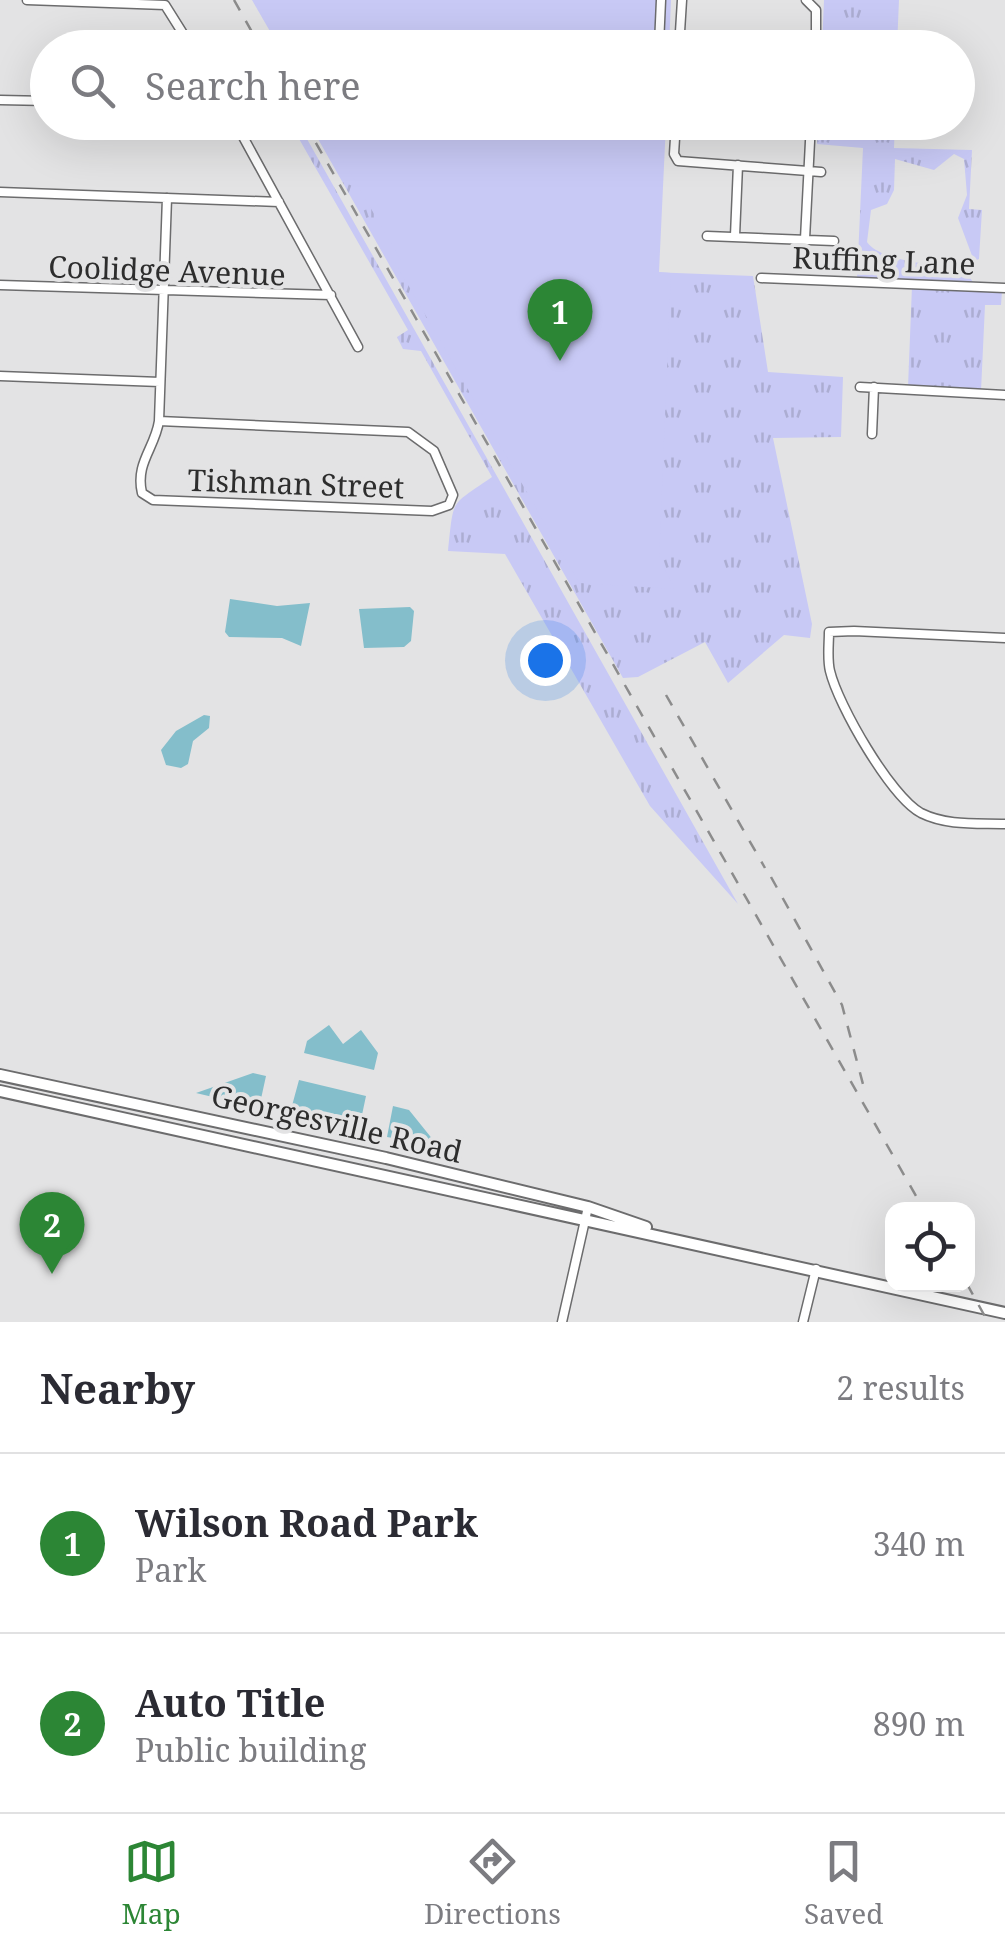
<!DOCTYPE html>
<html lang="en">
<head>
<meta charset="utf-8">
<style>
  :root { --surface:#fff; --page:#f2f2f3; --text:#2b2b33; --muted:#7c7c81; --line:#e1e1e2; --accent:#2c8635 }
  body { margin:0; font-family:"Noto Serif",serif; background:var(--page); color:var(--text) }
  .controls { position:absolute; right:30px; bottom:30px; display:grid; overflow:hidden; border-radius:20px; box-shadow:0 10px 40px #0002 }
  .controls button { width:90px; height:90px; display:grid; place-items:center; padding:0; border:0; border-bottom:2px solid var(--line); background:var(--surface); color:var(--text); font:50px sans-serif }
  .you { position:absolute; left:545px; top:660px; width:35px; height:35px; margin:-25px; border:8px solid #fff; border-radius:50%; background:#1a73e8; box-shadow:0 0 0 15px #1a73e833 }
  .badge { display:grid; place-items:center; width:65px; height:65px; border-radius:50%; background:var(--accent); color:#fff; font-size:32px; font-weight:700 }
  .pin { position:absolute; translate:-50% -82px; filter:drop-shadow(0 2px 5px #0008) }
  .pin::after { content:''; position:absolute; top:52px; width:35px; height:30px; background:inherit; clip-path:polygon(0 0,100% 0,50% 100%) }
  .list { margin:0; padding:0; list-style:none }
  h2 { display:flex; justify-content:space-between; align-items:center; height:130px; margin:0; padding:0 40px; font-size:42px }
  h2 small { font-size:32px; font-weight:400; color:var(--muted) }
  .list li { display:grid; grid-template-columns:65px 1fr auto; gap:30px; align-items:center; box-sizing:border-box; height:180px; padding:0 40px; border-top:2px solid var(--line) }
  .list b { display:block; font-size:38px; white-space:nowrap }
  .list p { margin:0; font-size:32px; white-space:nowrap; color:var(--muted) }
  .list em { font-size:32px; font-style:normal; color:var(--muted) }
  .icon { flex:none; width:55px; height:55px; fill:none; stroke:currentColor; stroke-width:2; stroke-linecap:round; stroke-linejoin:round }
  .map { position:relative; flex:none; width:1005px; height:1322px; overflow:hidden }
  .search { position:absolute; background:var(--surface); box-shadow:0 10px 40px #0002; left:30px; right:30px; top:30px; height:110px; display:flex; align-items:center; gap:25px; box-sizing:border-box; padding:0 35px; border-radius:55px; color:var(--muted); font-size:38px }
  .sheet { height:490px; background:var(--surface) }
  nav { display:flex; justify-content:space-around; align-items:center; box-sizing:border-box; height:140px; border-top:2px solid var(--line); background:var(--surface); font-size:28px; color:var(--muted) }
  nav a { display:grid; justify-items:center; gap:5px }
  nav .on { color:var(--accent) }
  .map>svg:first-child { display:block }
</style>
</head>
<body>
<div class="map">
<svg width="1005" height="1322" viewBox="0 0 1005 1322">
  <defs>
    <pattern id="grass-tufts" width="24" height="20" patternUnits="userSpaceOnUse" patternTransform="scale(2.5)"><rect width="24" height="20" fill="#c8c9f5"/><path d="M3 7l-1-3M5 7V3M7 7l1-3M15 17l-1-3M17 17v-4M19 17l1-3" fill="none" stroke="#acadd2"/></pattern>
  </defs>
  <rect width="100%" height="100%" fill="#e3e3e4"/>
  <!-- grass -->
  <path fill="url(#grass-tufts)" d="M824 0H899L897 47H822Z
    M895 122 894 148 972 150 969 209 982 210 979 259 974 261 958 218 967 195 964 159 954 154 934 170 895 159 894 190 887 204 871 210 867 242C881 262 940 266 964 268L974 284 857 279 863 148 817 144 818 123Z
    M290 123H298L738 904 650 806 505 554 448 551C454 497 449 507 492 477L421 351 403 349 397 337 408 330Z
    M309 123H657L651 272 753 276 768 372 843 377 841 437 773 438 812 624 810 638 784 635 728 683 705 642 638 677 623 678Z
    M912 286 1002 291 1001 305H985L981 391 908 387Z"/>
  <!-- green -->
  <path fill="#c8c9f5" d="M252 0H671L669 47H279Z
    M322 123H666L659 272 671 273 659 560 676 589 579 583 395 262 401 261Z"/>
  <!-- water -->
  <path fill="#84becb" d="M230 599 277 606 310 603 301 646 282 638 229 637 225 632Z
    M410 607 414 611 411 641 404 647 364 648 359 609Z
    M204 715 210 716 209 728 193 741 188 764 181 768 166 765 161 750 176 731Z
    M329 1025 343 1044 361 1030 378 1053 374 1070 304 1053 307 1041Z
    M253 1073 266 1076 259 1108 196 1093Z
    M299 1080 366 1096 359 1129 290 1113Z
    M393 1106 409 1110 438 1146 387 1137Z"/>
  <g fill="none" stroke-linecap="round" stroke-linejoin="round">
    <!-- minor casing -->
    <g stroke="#6c6c6d" stroke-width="11">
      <path id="minor" d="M27 0 165 5 192 48
        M661 0 659 45 679 46
        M806 0 816 10V48
        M679 48 682 0
        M0 100 48 101
        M235 122 358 347
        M676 122 674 154 678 161 821 172
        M0 192 279 202
        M707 236 834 241
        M735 236 738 165
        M805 239 811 122
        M761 278 1005 288
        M0 285 331 295
        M0 376 160 382
        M860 387 1005 395
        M159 421 408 432 434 451 453 495 449 505 432 511 153 500 142 493C135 463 155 448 159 421L167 198
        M872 434 874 387
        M1005 638 854 631 829 632C829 644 827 659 830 671 838 705 891 797 921 813 947 826 977 823 1005 824
        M562 1322 588 1207
        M803 1322 816 1269"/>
    </g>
    <!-- major casing -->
    <g stroke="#6c6c6d" stroke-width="14">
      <path id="major" d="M0 1075 386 1158 588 1207 646 1227
        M0 1091 1005 1313"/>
    </g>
    <!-- minor -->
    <use href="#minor" stroke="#fff" stroke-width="8"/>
    <!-- major -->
    <use href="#major" stroke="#fff" stroke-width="10"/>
    <!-- rail -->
    <path stroke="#8c8c8c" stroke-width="2.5" stroke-dasharray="12 12" stroke-linecap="butt" d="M234 0 261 48
      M304 122 924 1210
      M666 695 765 868
      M771 877 842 1005 864 1088
      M967 1284 988 1322"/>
  </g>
  <g text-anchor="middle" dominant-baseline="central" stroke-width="8" stroke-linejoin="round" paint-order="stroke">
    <!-- street labels -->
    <g font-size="30" fill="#2d2d2d" stroke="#e3e3e4">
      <text transform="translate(884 260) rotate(2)">Ruffing Lane</text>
      <text transform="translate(167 270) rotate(2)">Coolidge Avenue</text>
      <text transform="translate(296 483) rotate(2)">Tishman Street</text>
      <text transform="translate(337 1123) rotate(13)">Georgesville Road</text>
    </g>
  </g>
</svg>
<div class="controls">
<button><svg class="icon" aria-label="locate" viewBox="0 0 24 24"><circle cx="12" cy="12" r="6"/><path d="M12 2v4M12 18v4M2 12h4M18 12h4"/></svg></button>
</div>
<div class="you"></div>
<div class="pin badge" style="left:560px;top:361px">1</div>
<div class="pin badge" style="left:52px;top:1274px">2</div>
<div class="search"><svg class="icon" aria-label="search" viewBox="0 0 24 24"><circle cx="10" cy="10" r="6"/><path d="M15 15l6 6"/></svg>Search here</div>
</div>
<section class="sheet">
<h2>Nearby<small>2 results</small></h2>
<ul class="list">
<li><span class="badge">1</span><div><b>Wilson Road Park</b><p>Park</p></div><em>340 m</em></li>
<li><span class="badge">2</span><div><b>Auto Title</b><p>Public building</p></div><em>890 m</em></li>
</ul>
</section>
<nav>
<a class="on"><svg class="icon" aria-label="map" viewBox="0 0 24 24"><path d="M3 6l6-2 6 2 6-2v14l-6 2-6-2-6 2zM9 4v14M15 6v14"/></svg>Map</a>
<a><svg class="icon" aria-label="directions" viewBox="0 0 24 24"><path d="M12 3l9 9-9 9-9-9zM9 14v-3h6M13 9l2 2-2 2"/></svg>Directions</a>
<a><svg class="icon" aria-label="saved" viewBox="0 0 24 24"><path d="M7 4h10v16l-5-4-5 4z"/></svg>Saved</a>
</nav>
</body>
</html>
